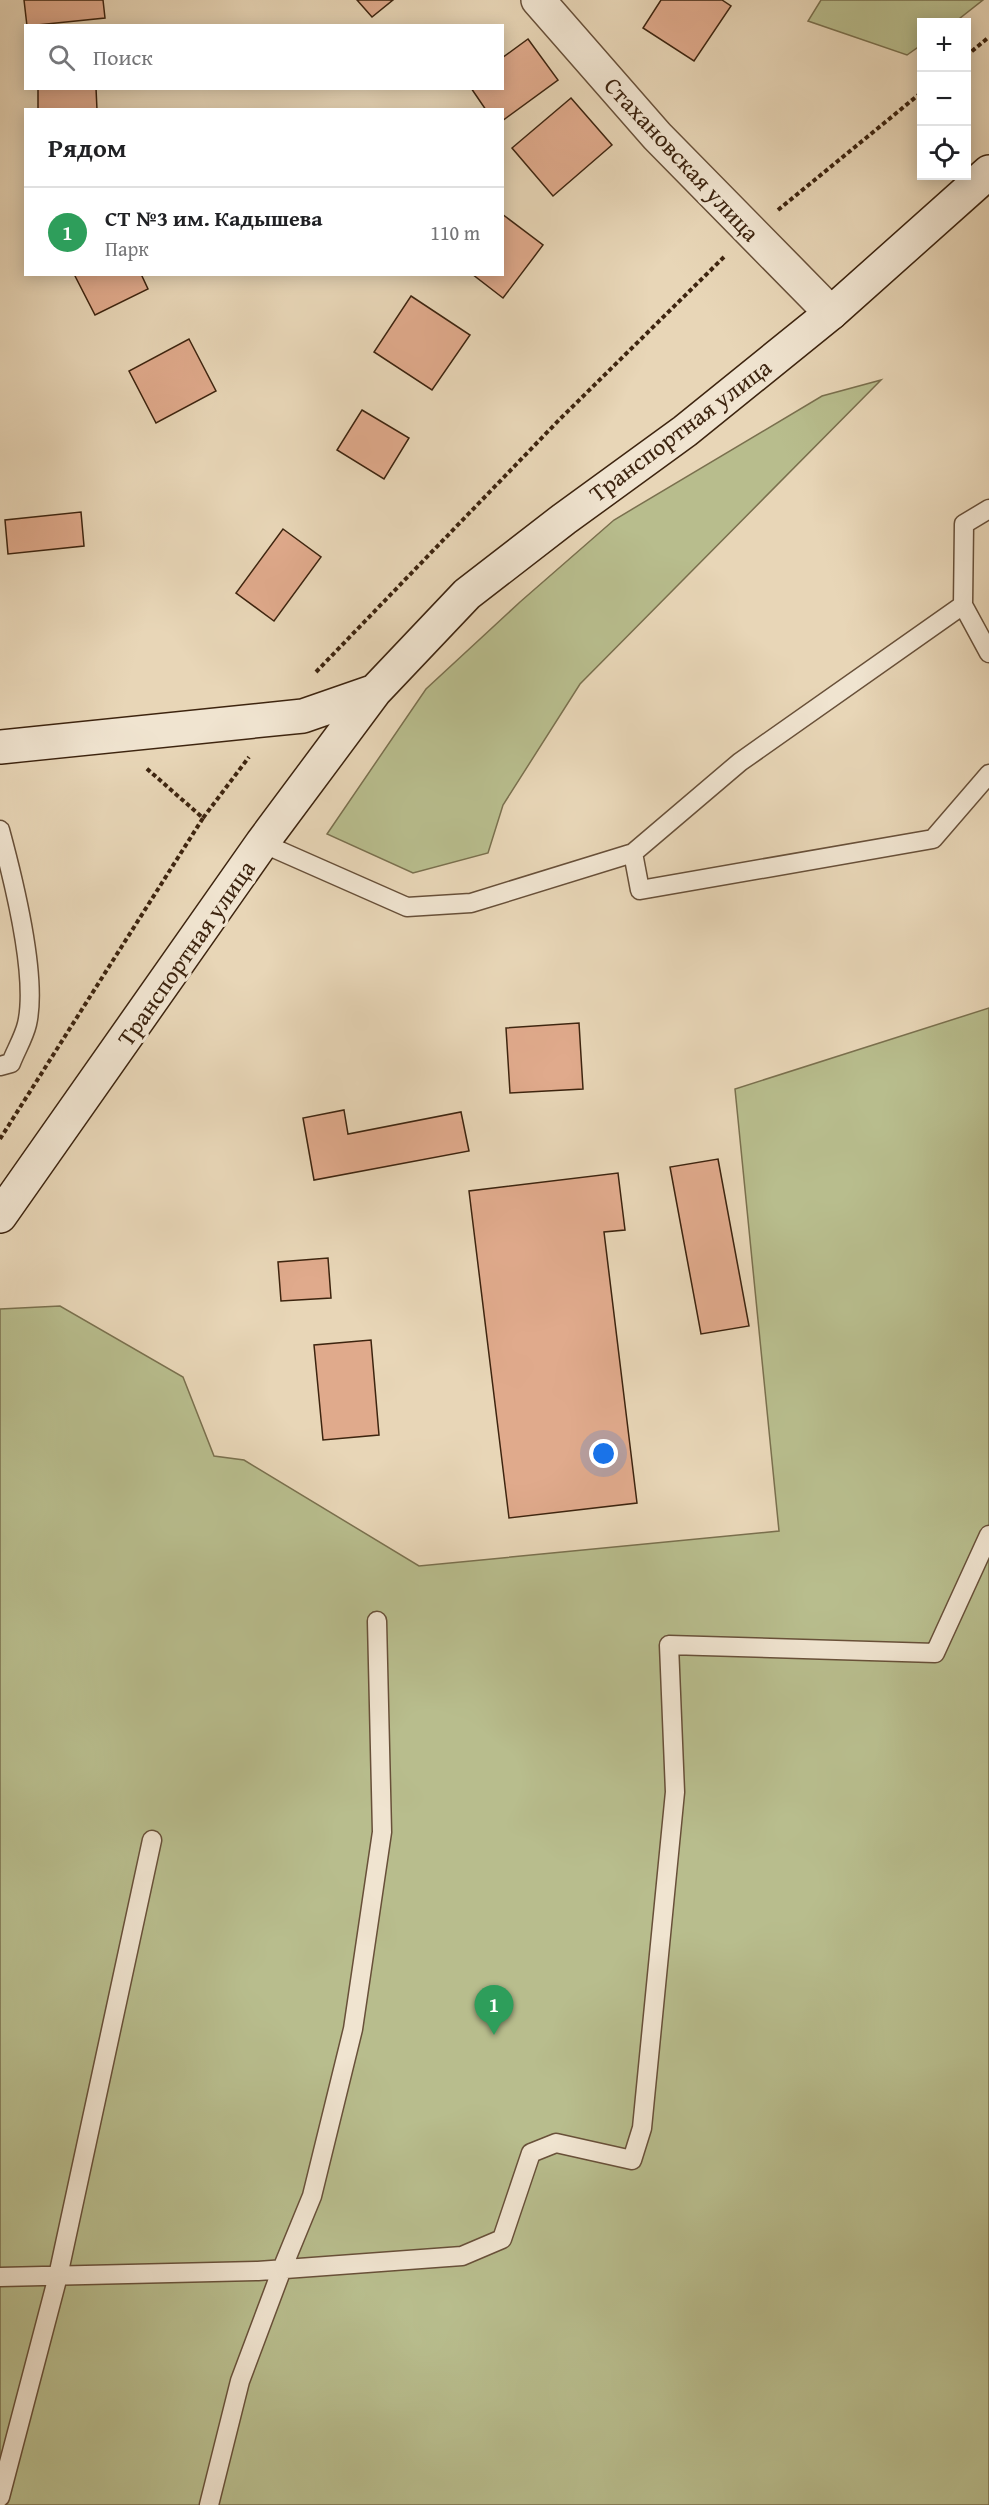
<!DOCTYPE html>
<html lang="ru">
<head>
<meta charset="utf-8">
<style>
  :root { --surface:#fff; --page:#f6f6f6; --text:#202124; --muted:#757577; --line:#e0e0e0; --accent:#b45309 }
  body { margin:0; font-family:"Gentium Book Plus",serif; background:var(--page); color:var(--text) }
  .controls { position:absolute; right:18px; top:18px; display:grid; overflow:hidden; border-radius:0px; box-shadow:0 3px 15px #0003 }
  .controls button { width:54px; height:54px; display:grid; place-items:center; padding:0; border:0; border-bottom:2px solid var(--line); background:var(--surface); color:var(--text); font:30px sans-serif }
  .you { position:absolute; left:604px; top:1454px; width:21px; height:21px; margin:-15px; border:4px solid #fff; border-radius:50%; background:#1a73e8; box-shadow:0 0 0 9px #1a73e833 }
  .badge { display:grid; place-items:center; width:39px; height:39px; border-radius:50%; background:var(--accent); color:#fff; font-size:20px; font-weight:700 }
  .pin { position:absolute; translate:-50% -50px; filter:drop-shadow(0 2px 3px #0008) }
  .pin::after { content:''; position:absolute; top:32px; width:21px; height:18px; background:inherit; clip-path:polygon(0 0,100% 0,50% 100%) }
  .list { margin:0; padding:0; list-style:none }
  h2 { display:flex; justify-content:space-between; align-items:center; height:78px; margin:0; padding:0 24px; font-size:26px }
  h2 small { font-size:20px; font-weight:400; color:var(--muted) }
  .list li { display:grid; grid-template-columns:39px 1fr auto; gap:18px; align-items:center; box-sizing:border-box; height:90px; padding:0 24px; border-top:2px solid var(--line) }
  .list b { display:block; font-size:22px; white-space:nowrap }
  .list p { margin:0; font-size:20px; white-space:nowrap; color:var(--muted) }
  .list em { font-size:20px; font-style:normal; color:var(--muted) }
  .icon { flex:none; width:33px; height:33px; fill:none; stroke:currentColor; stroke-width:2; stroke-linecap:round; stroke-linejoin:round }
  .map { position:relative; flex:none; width:989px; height:2505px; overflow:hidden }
  .search { position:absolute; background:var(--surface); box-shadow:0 3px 15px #0003; left:24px; top:24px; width:480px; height:66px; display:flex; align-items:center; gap:15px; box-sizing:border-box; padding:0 21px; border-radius:0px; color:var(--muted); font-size:22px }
  .panel { position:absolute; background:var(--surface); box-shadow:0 3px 15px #0003; left:24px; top:108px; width:480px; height:168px; border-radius:0px }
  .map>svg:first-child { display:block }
</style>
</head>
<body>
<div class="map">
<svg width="989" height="2505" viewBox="0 0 989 2505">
  <rect width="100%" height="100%" fill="#e8d6b7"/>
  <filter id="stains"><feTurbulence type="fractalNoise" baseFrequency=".00333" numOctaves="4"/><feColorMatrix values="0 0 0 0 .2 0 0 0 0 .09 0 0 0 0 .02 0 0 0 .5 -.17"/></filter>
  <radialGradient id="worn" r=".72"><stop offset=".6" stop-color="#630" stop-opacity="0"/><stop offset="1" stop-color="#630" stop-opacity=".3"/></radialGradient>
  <!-- green -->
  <path fill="#b8bd8d" stroke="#7a704e" stroke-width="1.5" d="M821 0H983L955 22H922L921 45 907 55 808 21Z
    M881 380 580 684 503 805 488 853 413 873 327 834 426 689 520 602 614 520 822 396Z
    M989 1008V2505H0V1309L60 1306 183 1377 214 1456 244 1460 419 1566 779 1531 735 1089Z"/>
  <!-- building -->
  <path fill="#e0aa8c" stroke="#3d240f" stroke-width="1.5" d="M24 0H103L105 18 27 26Z
    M357 0H393L372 17Z
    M661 0H722L731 6 694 61 643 28Z
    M528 39 558 80 502 121V110H486L471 88H502V58Z
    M38 88H96L97 110H38Z
    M571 98 612 145 553 196 512 148Z
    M502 214 543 245 503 298 472 274H502Z
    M74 274H141L148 289 95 315Z
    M411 296 470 335 432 390 374 352Z
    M189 339 216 391 156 423 129 371Z
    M362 410 409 438 384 479 337 450Z
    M81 512 84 546 8 554 5 520Z
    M283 529 321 557 274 621 236 593Z
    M579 1023 583 1089 510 1093 506 1028Z
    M344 1110 348 1134 461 1112 469 1151 314 1180 303 1118Z
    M718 1159 749 1326 701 1334 670 1167Z
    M618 1173 625 1230 604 1232 637 1503 509 1518 469 1191Z
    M328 1258 331 1298 281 1301 278 1262Z
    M371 1340 379 1435 323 1440 314 1345Z"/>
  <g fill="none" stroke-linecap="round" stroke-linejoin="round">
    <!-- lane casing -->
    <g stroke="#685039" stroke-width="21">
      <path id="lane" d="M989 509 964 524 963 605 989 653
        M0 830C13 878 38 977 27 1024 24 1037 16 1050 11 1063L0 1066
        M262 843 407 907 471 903 633 853 740 762 963 605
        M633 853 640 890 933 839 989 774
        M0 2277 258 2271 462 2256 502 2239 531 2153 556 2143 632 2160 642 2128 675 1792 669 1645 935 1653 989 1535
        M0 2497 58 2276 152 1840
        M209 2505 240 2381 282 2269 312 2196 353 2029 382 1832 377 1621"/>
    </g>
    <!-- street casing -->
    <g stroke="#685039" stroke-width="36">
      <path id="street" d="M538 0 657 136 831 313"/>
    </g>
    <!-- secondary casing -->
    <g stroke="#3d240f" stroke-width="36">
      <path id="secondary" d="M0 747 303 716 375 691
        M0 1216 262 843 375 691 467 594 564 519 685 431 831 313 989 172"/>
    </g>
    <!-- path -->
    <path stroke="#3d240f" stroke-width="4" stroke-dasharray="4.5 3" stroke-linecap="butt" d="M966 56 989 37
      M778 210 922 92
      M316 672 559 420 725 256
      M203 818 249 757
      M0 1139 203 818 145 767"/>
    <!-- lane -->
    <use href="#lane" stroke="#f0e4d0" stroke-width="18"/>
    <!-- street -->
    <use href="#street" stroke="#f0e4d0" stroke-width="33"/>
    <!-- secondary -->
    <use href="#secondary" stroke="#f0e4d0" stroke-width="33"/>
  </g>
  <g text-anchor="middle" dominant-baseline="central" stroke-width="6" stroke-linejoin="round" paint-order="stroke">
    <!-- street labels -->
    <g font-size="24" fill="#3d240f" stroke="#f0e4d0">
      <text transform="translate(682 159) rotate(47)">Стахановская улица</text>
      <text transform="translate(680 430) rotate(-37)">Транспортная улица</text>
      <text transform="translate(186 953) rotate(-55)">Транспортная улица</text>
    </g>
  </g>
  <rect width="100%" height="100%" filter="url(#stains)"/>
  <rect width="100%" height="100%" fill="url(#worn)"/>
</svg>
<div class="controls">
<button>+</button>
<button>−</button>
<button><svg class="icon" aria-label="locate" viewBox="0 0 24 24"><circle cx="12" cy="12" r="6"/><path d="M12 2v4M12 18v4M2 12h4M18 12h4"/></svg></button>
</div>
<div class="you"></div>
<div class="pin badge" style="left:494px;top:2035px;background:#2e9e5b">1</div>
<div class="search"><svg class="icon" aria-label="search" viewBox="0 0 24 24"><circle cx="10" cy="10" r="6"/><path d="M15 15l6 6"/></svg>Поиск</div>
<section class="panel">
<h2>Рядом<small></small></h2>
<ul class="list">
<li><span class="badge" style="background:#2e9e5b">1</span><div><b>СТ №3 им. Кадышева</b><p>Парк</p></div><em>110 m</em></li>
</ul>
</section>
</div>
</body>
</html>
